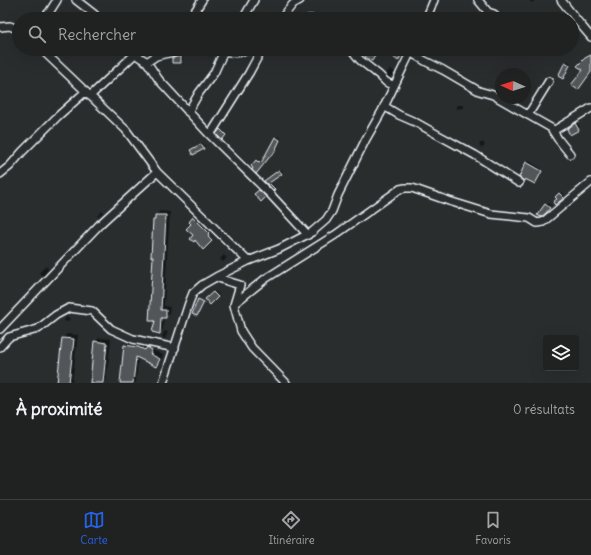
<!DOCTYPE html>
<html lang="fr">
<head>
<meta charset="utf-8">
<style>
  :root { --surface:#202222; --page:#282a2a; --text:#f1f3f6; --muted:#a2a4a5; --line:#3d3f40; --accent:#2563eb }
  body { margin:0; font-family:Delius,sans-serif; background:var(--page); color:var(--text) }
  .controls { position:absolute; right:12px; bottom:12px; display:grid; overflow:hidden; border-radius:4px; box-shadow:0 4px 16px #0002 }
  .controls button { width:36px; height:36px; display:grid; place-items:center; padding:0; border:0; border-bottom:1px solid var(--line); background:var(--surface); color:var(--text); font:20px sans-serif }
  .compass { position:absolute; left:495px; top:68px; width:36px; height:36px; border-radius:50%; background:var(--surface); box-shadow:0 4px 16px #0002; rotate:273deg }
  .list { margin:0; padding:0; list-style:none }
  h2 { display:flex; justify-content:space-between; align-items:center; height:52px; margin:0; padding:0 16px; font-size:17px }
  h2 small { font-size:13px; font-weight:400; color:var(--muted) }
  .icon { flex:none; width:22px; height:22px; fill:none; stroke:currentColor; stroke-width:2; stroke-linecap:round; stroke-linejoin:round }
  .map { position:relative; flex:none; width:591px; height:383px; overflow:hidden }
  .search { position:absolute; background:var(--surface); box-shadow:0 4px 16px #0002; left:12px; right:12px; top:12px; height:44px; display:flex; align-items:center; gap:10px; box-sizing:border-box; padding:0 14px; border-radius:22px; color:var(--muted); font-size:15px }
  .sheet { height:116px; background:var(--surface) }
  nav { display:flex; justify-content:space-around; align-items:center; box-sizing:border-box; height:56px; border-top:1px solid var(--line); background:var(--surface); font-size:11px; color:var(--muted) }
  nav a { display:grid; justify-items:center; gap:2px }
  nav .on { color:var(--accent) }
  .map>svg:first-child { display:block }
</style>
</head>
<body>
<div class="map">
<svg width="591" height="383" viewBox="0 0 591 383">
  <rect width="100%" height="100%" fill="#2a2d2e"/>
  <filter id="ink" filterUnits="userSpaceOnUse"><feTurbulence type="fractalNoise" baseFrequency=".025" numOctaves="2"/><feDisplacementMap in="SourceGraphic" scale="8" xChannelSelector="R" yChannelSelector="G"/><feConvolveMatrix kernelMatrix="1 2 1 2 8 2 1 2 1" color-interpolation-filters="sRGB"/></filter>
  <g filter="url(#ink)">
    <!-- shadow -->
    <path fill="#0007" d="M529 0H535L532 3Z
      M370 49H376L374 53 376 54 372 60 366 56Z
      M208 54H213V56H207Z
      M183 55V60L181 62 173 58 175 56Z
      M568 61 571 63 564 76 566 63Z
      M390 69 395 72 392 76 389 77 386 74Z
      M457 105H463V108L457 109Z
      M577 122 580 127 578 129H568Z
      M277 136 281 138 275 152 272 153 258 171 252 166 258 160 260 161 262 160 263 161Z
      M479.5 145a2.5 2.5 0 1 1 5 0a2.5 2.5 0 1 1-5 0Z
      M203 143 205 146 203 148 193 149Z
      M529 161 542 169 536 181 526 178 524 180 527 163Z
      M281 169 283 172 270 182 276 188 274 189 265 181Z
      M261 189 267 195 261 200 256 194Z
      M562 192 565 196 556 204 558 199 556 197Z
      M548 203 551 205 547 210 539 214Z
      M102 211 104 212 98 217 97 216Z
      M160 211 170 212 164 306 170 307 169 313 165 317H164L163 329 159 333 156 320 154 256V221L156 219V215Z
      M194 217 209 231 208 232 210 234 208 236 212 240 203 248 194 235 192 224 190 222Z
      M224 255 227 258 223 262 220 259Z
      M45 266 49 269 43 276 39 273Z
      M215 291 219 295 210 304 206 300Z
      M66 317 70 318 68 322 64 321Z
      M164 331 168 332 165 339 162 337Z
      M67 334 78 335 72 383H58L63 338Z
      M99 338 111 339 106 383H91L95 342Z
      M129 342 142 343 149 347 152 344 155 346 153 350 163 355 160 362 156 365 138 357 136 383H121L125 346Z"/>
    <!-- building -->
    <path fill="#535759" stroke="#e8f1f8" d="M369 49 374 51 373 54 375 56 372 61 365 57Z
      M384 49H405L398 61Z
      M591 55V72L578 90 571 85 583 70 577 66 585 58Z
      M181 56V63H172V58Z
      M565 62 570 65 563 79 558 76Z
      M575 123 579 130 570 135 567 129Z
      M220 129 226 135 222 140 216 134Z
      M275 137 280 140 273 155 272 154 256 174 252 170 253 168 251 166 256 160 258 162 259 161 261 163Z
      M201 144 204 149 193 155 190 150Z
      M526 162 542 171 535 184 525 179 524 181 519 177Z
      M279 170 282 174 269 183 275 189 274 191 264 181Z
      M259 190 266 197 261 202 254 194Z
      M559 193 564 198 555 205 553 202 557 199 555 197Z
      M545 204 550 208 546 213 541 217 537 215Z
      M155 215H166L161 310H166V318H161L160 334 152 332 155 321H149L153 257H151L153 220H155Z
      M193 217 209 233 208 234 209 236 208 237 212 241 203 250 195 240 194 242 190 239 193 235 186 229 191 224 189 222Z
      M213 292 218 297 210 305 205 299Z
      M198 299 204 302 197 316 192 314Z
      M62 338 74 339 69 383H57Z
      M94 341 107 343 103 383H90Z
      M124 345 138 347 145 350 147 347 152 350 150 354 160 359 156 367 136 357 133 383H120Z"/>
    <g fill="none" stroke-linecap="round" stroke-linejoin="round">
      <!-- minor casing -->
      <g stroke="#e8f1f8" stroke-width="10">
        <path id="minor" d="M76 0 94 14 99 19
          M478 0 488 12 494 14
          M561 0 580 24 591 37
          M379 17 382 19
          M43 19 50 11 57 0
          M190 19 202 0
          M243 19 254 0
          M281 19 293 4 300 0
          M309 19H311
          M426 19 434 0
          M0 27 10 26 19 30
          M41 49 126 130 157 172 248 261
          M129 49 135 54 147 62 159 80 210 135 270 194 282 207 308 235
          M193 49C204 52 212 46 223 52
          M351 49 360 60 379 75 386 82 394 86
          M224 51C233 53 241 54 249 49
          M410 52 425 61 443 70 479 91 493 95 528 115 549 81
          M169 53C177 53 180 50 188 49
          M147 62 156 56 169 53 171 49
          M90 96 135 54
          M384 106 399 115 415 122 440 136 475 155 519 183
          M188 112 199 93 214 73 225 49
          M528 115 551 128 558 139 570 154
          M553 131 591 108
          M210 135 249 73 262 49
          M0 174 10 166 22 152 58 116 85 92
          M216 277 230 282 240 285 234 305 241 331 252 348 286 383
          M235 303 265 279 335 235 400 189 405 188H412L449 201 491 214 529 218 537 223 543 222 591 182
          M0 329 100 224 157 172
          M0 347 9 337 38 329 56 315 69 308 92 311 111 329 133 339 175 348
          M163 383 189 303 193 293 202 285 216 277 248 261 279 249 312 232 326 220 332 211 338 195 366 139 382 111 412 49"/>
      </g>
      <!-- minor -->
      <use href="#minor" stroke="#2a2d2e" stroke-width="7"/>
    </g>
  </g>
</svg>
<div class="controls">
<button><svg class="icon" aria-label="layers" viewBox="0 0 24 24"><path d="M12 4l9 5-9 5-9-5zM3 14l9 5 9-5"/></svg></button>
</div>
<svg class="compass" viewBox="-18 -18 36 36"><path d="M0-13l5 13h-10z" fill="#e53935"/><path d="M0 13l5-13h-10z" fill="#a2a4a5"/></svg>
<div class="search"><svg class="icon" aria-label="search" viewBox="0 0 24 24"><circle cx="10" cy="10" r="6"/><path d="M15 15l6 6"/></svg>Rechercher</div>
</div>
<section class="sheet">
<h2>À proximité<small>0 résultats</small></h2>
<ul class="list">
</ul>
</section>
<nav>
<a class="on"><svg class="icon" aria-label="map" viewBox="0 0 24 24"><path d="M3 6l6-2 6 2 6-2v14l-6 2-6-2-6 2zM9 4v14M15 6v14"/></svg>Carte</a>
<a><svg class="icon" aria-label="directions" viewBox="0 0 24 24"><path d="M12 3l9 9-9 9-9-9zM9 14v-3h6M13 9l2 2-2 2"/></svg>Itinéraire</a>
<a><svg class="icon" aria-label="saved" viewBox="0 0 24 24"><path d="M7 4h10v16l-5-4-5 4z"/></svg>Favoris</a>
</nav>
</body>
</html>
